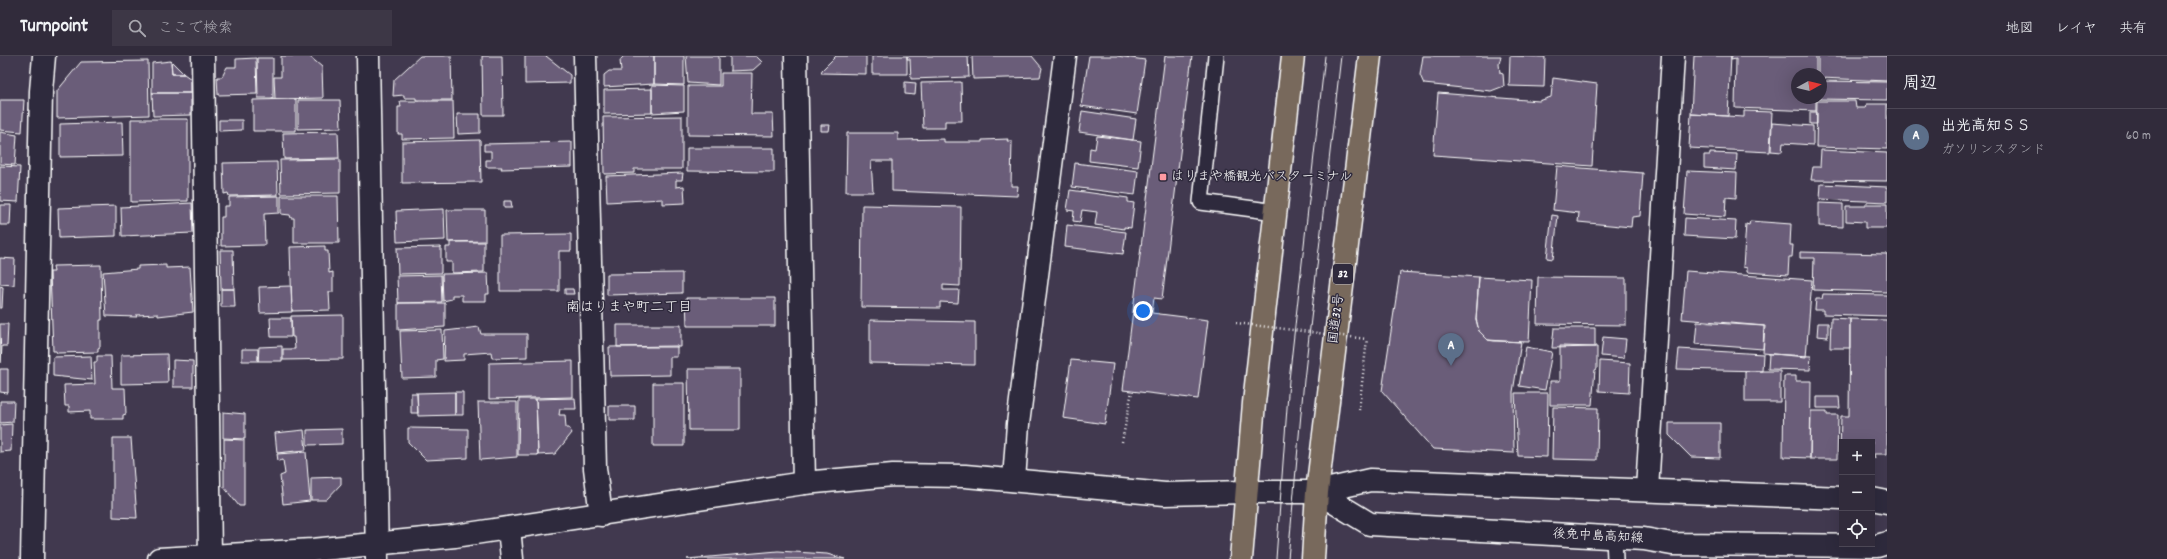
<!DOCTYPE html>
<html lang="ja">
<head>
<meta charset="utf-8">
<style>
  :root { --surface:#312b3b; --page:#3d3746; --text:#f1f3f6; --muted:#a8a7af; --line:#4c4755; --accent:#ff9aa2 }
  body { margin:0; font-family:Dekko,"Klee One",sans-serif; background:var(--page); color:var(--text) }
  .controls { position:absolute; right:12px; bottom:12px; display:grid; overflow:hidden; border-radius:0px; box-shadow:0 4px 16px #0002 }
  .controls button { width:36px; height:36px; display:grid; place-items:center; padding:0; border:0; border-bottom:1px solid var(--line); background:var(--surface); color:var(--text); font:20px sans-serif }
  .compass { position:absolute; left:1791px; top:12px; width:36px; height:36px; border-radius:50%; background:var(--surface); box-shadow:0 4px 16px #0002; rotate:82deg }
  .you { position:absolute; left:1143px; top:255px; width:14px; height:14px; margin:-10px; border:3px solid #fff; border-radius:50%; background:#1a73e8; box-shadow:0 0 0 6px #1a73e833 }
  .badge { display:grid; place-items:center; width:26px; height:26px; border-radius:50%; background:var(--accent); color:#fff; font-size:13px; font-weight:700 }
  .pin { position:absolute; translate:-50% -33px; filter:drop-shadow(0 1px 2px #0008) }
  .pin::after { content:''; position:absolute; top:21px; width:14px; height:12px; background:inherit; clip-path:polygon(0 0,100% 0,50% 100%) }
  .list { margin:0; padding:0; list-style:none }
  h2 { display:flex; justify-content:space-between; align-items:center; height:52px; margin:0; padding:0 16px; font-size:17px }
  h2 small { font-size:13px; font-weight:400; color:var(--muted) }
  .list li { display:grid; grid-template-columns:26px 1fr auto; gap:12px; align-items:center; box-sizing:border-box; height:56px; padding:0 16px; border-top:1px solid var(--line) }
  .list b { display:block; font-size:15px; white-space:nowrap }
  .list p { margin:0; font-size:13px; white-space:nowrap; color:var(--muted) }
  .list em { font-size:13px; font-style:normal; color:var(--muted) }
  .icon { flex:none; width:22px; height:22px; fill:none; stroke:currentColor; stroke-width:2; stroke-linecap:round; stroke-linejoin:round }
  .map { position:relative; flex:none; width:1887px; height:503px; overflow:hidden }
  header { display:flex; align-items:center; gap:24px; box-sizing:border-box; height:56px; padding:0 20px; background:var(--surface); border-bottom:1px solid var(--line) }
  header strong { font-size:19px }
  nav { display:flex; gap:22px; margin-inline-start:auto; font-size:14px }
  .search { width:280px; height:36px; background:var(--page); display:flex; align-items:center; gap:10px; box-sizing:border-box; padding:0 14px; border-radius:0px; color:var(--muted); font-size:15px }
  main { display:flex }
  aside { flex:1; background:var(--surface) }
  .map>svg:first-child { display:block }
</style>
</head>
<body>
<header>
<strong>Turnpoint</strong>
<div class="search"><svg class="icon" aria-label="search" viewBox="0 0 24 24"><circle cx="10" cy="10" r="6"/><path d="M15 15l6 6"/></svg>ここで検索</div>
<nav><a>地図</a><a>レイヤ</a><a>共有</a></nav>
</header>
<main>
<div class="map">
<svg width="1887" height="503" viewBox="0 0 1887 503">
  <rect width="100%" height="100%" fill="#41394f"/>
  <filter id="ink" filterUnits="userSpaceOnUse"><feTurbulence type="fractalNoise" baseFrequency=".025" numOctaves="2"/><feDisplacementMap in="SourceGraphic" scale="8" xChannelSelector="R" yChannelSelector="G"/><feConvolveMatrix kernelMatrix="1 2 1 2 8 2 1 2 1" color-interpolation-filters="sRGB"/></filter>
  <g filter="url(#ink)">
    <!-- building -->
    <path fill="#6b5d79" stroke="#fff" d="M281 0H309L322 11 323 42 275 43 274 21H281Z
      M420 0H451L452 44H416V42H404V39L393 40 394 24Z
      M482 0H502L503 59H483Z
      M525 0H546L570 19V27L525 28Z
      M624 0H654V28L604 31V19L609 15H621L620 4Z
      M654 0H684V29L654 28Z
      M686 0H719V29L688 27Z
      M720 0H756L762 6 753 14 730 15V0Z
      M836 0H866V18L821 17 822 14Z
      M872 0H907V18H872Z
      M907 0H968L969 21 911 23 910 3H907Z
      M972 0H1032L1042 12 1040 21 973 23Z
      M1089 0H1117L1145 4 1137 58 1081 50Z
      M1165 0H1192L1162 243 1154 242 1152 257 1208 264 1198 343 1123 334Z
      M1423 0H1501L1499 8 1500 17 1503 18 1504 30 1491 35 1424 28 1420 19Z
      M1510 0 1545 1 1544 31 1509 30Z
      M1694 0H1731L1728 60 1691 58Z
      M1731 0H1816V18H1797V42H1816V55L1735 52 1736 3 1731 4Z
      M1818 0H1887V25L1821 22V18H1818Z
      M256 2 257 38 218 39 217 21H222L227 11H236V3Z
      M257 2H273V42H258Z
      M148 5 149 59 57 62V35L81 6Z
      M171 5 172 18H184L191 23V37H152V7Z
      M171 5 184 18H172Z
      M721 17H752L751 58H773L774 80 688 79V30H721Z
      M1553 22 1597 28 1592 110 1433 99 1438 37 1539 45 1551 41Z
      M1821 25 1887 26V44L1818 43 1821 42Z
      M905 26 916 27 915 39 905 38Z
      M961 26 962 65H945V72H923L921 27Z
      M652 29 684 30V55L652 57Z
      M652 33V57L604 58V34Z
      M152 37H191V59L153 60Z
      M296 43V75H253V44Z
      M0 44H24L22 76 0 74Z
      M298 44H340L341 72 298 73Z
      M400 45H453L454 82 402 83V78H398V51H401Z
      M1817 45H1855L1856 52H1866L1867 48H1887V93L1816 91Z
      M1082 55 1136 63 1133 84 1079 76Z
      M1744 55 1772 56 1770 96 1689 92 1691 58 1744 61Z
      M1810 56H1817V68H1810Z
      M457 58H480V77L458 78Z
      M682 60V113H634V117L604 118 603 61Z
      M131 63H188V145L131 146Z
      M219 64H242V74L219 75Z
      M122 66 123 100 60 101V68Z
      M1772 67 1813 70V89L1783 87 1782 96 1771 95Z
      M821 69H830L829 75H821Z
      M0 76 17 79 15 109 0 108Z
      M338 76 339 102 284 103 283 77Z
      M847 77H898V84L944 83V86H982V84L1008 83 1007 85H1012L1011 130H1018L1017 140 892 135V105H871L873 136H846Z
      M1097 80 1141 85 1138 111 1089 105 1090 92 1095 93Z
      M480 84 481 126 402 127V86Z
      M572 86V111L501 113 502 111H486V104H491V95H484V88Z
      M687 92H774V116L687 115Z
      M1821 94 1887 97V125L1811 124 1813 111H1820Z
      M1710 97 1737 98 1736 114 1704 112V99H1710Z
      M340 103V137L281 138 280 104Z
      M277 106 278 139 229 140 228 137 224 138 223 107Z
      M1075 107 1138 115 1135 139 1072 131Z
      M0 110 20 111 18 146 0 145Z
      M1557 110 1643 117 1640 160 1632 161 1631 171 1578 166 1579 157 1553 154Z
      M1687 115 1737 117 1736 142 1726 141 1725 161 1684 158Z
      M683 117 682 124H676V131L684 130 685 147 663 148V143L607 146 606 120Z
      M1821 128 1887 131V146L1820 143Z
      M1070 134 1128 142V146L1134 147 1131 172 1124 171V173L1095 169 1097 156 1082 154 1080 166 1073 165 1074 155 1067 154Z
      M279 140V157L264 158 265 189 221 190V161H224V150H229V141Z
      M281 140H338L339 187H294V162H291L290 159 281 158Z
      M504 145H511L512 152H504Z
      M192 147 193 177 122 180 121 151Z
      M1819 147 1843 148V171L1819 170Z
      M1866 148H1887V172H1865V166L1846 165V150H1866Z
      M0 149H11L10 169H0Z
      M862 149 961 151 960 230 943 229V234H959L958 247 940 246V252L861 251Z
      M116 150V180L59 182 58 152Z
      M444 153 445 184 397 186 396 155Z
      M447 154H485V185L448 186Z
      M1552 159 1558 160 1553 203 1547 202Z
      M1685 162 1736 165 1735 183 1684 180Z
      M1750 165 1791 168 1790 189H1793L1792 201H1789L1788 219 1747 216V212L1743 211 1746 168 1749 169Z
      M1067 169 1126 176 1123 198 1065 191Z
      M571 178V195H559V235H500V179Z
      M450 186H484V216L452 217V206H446V191H450Z
      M325 190V195H328L329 217 333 216V236H329L330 254 292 255 290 191Z
      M441 191V217L398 218 397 192Z
      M220 194H233L234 233H221Z
      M1800 196 1887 198V236L1813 234 1814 202H1800Z
      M0 202 15 203 14 229 0 228Z
      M101 209 102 264H100V291L98 292V296L57 297 56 295H53L50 216H54L53 210Z
      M166 209V212L190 211 193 256 158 260V258L136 259 137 261 106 260 103 216 138 213V210Z
      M1686 215 1812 224 1806 301 1763 297 1765 270 1682 263Z
      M1400 216 1479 221 1476 263 1479 275 1488 284 1521 286 1513 336 1514 397 1433 393 1382 335Z
      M488 217 489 238H486V245H462V239H452V243L443 245 442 218Z
      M682 217V237L607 239V218Z
      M441 219 442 246 398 247 397 220Z
      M1479 221 1532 224 1529 286 1494 285 1488 284 1479 275 1476 263Z
      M1538 221 1626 222V269L1537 268Z
      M0 230 3 231 2 252H0Z
      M291 230 292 256 260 257 259 231Z
      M221 233H234L235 251H221Z
      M565 233H573L574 238H565Z
      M1823 238 1887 239V260L1823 258V254H1815L1816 243H1822Z
      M686 242H775V270H687Z
      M398 247H445V271L398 274Z
      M343 259V303L283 304V293H295L294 281H292L291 260Z
      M270 262H291V281H271Z
      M1831 262 1850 263V292H1830Z
      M1850 263 1887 264V398H1874L1875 402H1872V386H1842V399H1840L1841 360H1849Z
      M870 264 975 266V309L870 307Z
      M1697 266 1764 270 1763 293 1695 288Z
      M1818 267H1828V281L1817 280Z
      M0 268H8L7 290H2L1 307Z
      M617 269H681V291H617Z
      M479 271 481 278H527V301L492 302 491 296 464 298V304L444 305 445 275Z
      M1554 272H1595V291L1552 292Z
      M442 274 443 303 436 304V321L402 322 400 275Z
      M1603 281 1626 283 1624 302 1601 300Z
      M282 290V305H258L259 291Z
      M677 290V301H670V319L610 320 609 291Z
      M1560 290 1597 291V313L1595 314 1592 349H1550V325H1560Z
      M1526 291 1552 296 1545 334 1519 330Z
      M242 293H258V305H242Z
      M1679 293 1763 298 1762 315 1677 313Z
      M167 298 168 327 121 328V299Z
      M1769 298 1811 300 1810 314 1768 313Z
      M91 300 92 324 53 320V301Z
      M97 300H111L112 332H125L126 358 123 359V363H90V355L69 356V350H65L64 329 95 328 94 306H97Z
      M173 304 193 305V331H173Z
      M1071 304 1113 308 1105 368 1063 362Z
      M573 305V341L489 343V307Z
      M1600 305 1630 307 1629 337 1599 335Z
      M0 313H8V337L0 336Z
      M688 313H740V374H689Z
      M1745 315H1780V346H1745Z
      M1784 320H1796V325H1811L1810 402 1783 401Z
      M653 327H684V390H653Z
      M455 336V359L418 360 417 337Z
      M455 336H463V359H455Z
      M411 337H417L418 357H411Z
      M1515 337H1548L1547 401 1518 400Z
      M1817 341H1839L1840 352H1817Z
      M575 342 576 353H560L559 359H565L566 372H569L572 377 555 398 538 399 536 343Z
      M519 343H536L538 399H518Z
      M0 345H14L13 366 0 367Z
      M478 346H517V401L480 404Z
      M609 350H635V364H609Z
      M1553 351 1598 352 1597 404 1552 403Z
      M1811 355H1827V359H1838L1837 403H1810Z
      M223 356 245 358V383L223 382Z
      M1669 367H1720V402L1691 401 1669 379Z
      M12 368 11 395 0 396V369Z
      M408 372 468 373V402L426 404 408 386Z
      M342 373V388L307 389V374Z
      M304 374 306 394 277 397 275 377Z
      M113 382H131L137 462 113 461Z
      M224 383 244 384V450H239L224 431Z
      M306 396 310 445 283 448 280 420 285 418 283 404 278 405 277 398Z
      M341 421V428L326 444H311V422Z
      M778 495 827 498 845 503H687Z"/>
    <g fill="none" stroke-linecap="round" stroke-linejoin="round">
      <!-- service casing -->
      <g stroke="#fff" stroke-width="18">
        <path id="service" d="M1216 0 1201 146 1276 156
          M1614 481 1615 503"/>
      </g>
      <!-- minor casing -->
      <g stroke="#fff" stroke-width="25">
        <path id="minor" d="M203 0 210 500
          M585 0 595 412 601 459
          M796 0 804 427
          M1014 424 1018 368 1065 0
          M1647 434 1673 0
          M509 472 512 503
          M32 503 41 35 44 0"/>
      </g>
      <!-- tertiary casing -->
      <g stroke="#fff" stroke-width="25">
        <path id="tertiary" d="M368 0 377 503
          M159 503 312 494 455 480 804 427 893 419 965 420 1165 438 1245 436"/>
      </g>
      <!-- secondary casing -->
      <g stroke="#fff" stroke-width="25">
        <path id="secondary" d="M1245 436H1317L1370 424 1842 442
          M1317 436 1370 468 1644 483 1672 488 1877 490 1887 487
          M1872 443 1887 446"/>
      </g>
      <!-- trunk casing -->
      <g stroke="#fff" stroke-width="25">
        <path id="trunk" d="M1241 503 1254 347 1293 0
          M1313 503 1317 436 1370 0"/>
      </g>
      <!-- path -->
      <path stroke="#fff" stroke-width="2.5" stroke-dasharray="1 3" stroke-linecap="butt" d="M1359 354 1367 283
        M1122 386 1132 335"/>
      <!-- service -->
      <use href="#service" stroke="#2f2a3d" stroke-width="15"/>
      <!-- minor -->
      <use href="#minor" stroke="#2f2a3d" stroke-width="22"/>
      <!-- tertiary -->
      <use href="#tertiary" stroke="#2f2a3d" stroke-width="22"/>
      <!-- secondary -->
      <use href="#secondary" stroke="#2f2a3d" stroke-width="22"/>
      <!-- trunk -->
      <use href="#trunk" stroke="#78695c" stroke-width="22"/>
      <!-- tram -->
      <path stroke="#fff" stroke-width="1" d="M1276 503 1289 324 1325 0
        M1288 503 1304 324 1341 0"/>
      <!-- path-bridge -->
      <path stroke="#fff" stroke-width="2.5" stroke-dasharray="1 3" stroke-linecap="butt" d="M1236 267 1367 283"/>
    </g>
  </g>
  <!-- markers -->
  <rect fill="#ff9aa2" stroke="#2f2a3d" stroke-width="1.5" x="1159" y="117" width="8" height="8" rx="2"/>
  <g text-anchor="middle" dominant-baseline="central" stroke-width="3" stroke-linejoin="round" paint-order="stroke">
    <!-- shield labels -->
    <rect fill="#2f2a3d" stroke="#c1bfc5" stroke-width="1" x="1333" y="208" width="20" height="20" rx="3"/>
    <g font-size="12" font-weight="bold" fill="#fff">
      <text x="1343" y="218">32</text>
    </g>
    <!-- poi labels -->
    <g font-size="13" fill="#fff" stroke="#2f2a3d" text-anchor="start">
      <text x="1171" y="121">はりまや橋観光バスターミナル</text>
    </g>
    <!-- street labels -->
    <g font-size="13" fill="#fff" stroke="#2f2a3d">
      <text transform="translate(1337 263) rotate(-83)">国道32号</text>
      <text transform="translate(1598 481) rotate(3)">後免中島高知線</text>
    </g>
    <!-- neighbourhood labels -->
    <g font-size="14" fill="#fff" stroke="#2f2a3d">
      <text x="629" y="252">南はりまや町二丁目</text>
    </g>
  </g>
</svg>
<div class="controls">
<button>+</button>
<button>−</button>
<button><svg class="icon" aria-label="locate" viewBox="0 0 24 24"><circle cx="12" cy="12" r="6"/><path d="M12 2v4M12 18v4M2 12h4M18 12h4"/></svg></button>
</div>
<svg class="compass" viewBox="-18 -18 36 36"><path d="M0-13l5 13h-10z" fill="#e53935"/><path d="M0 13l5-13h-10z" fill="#a8a7af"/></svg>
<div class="you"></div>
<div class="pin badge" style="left:1451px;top:310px;background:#5c6f8a">A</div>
</div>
<aside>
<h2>周辺<small></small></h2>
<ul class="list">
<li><span class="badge" style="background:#5c6f8a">A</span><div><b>出光高知ＳＳ</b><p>ガソリンスタンド</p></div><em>60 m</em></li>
</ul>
</aside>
</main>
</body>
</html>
